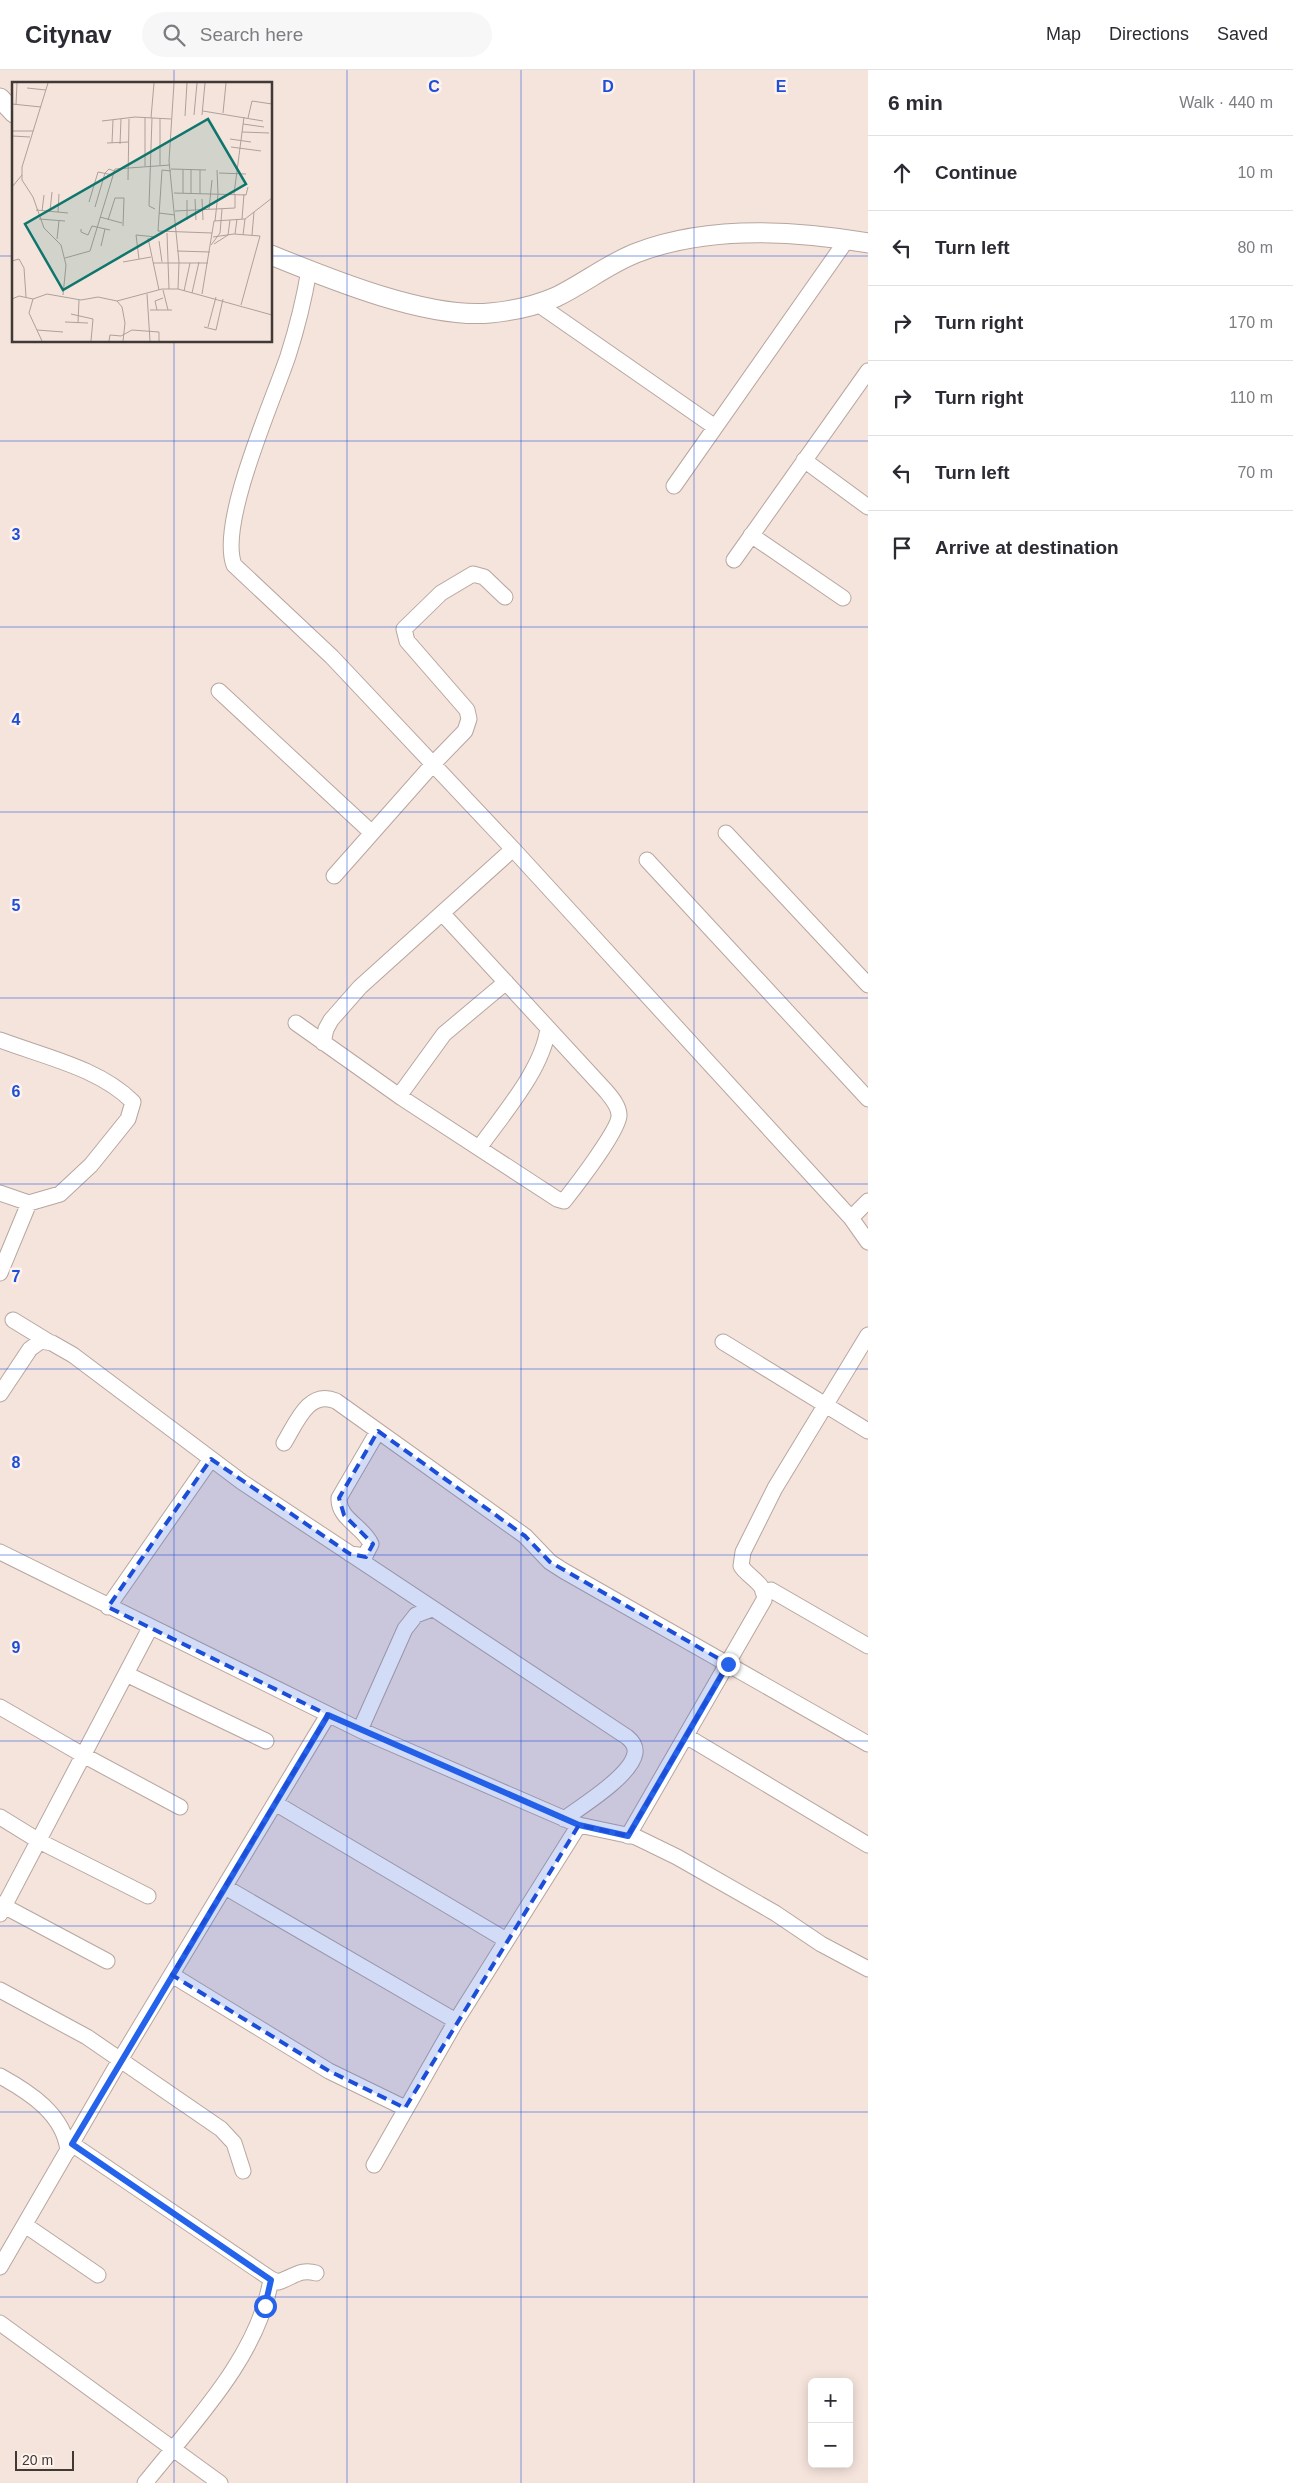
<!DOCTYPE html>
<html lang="en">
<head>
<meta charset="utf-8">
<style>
  :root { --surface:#fff; --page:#f7f7f7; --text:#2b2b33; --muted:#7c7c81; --line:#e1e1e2 }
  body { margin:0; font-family:Arial,sans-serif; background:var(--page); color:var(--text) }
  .controls { position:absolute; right:15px; bottom:15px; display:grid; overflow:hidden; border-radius:8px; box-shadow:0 2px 12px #0003 }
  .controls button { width:45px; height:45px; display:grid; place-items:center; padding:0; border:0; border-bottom:1px solid var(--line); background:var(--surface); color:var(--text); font:25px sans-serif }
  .scale { position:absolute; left:15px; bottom:12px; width:59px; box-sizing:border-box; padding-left:5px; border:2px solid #403936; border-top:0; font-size:14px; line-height:18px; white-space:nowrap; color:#403936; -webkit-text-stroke:4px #fdf2ee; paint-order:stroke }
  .stop { position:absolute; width:15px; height:15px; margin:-11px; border:4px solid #2563eb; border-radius:50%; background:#fff }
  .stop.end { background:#2563eb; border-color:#fff; box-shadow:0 1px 5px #0008 }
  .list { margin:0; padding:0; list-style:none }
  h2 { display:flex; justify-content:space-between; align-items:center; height:65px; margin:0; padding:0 20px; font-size:21px }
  h2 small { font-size:16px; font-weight:400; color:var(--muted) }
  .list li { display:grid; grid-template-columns:32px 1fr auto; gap:15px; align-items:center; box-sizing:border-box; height:75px; padding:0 20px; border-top:1px solid var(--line) }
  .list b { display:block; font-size:19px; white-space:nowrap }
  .list em { font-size:16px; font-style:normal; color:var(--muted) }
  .icon { flex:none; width:28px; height:28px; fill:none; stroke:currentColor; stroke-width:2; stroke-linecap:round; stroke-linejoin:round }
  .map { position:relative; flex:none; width:868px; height:2413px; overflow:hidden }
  header { display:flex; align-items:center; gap:30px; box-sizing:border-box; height:70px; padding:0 25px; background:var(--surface); border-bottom:1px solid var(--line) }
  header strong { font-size:24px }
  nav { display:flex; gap:28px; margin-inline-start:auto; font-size:18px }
  .search { width:350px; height:45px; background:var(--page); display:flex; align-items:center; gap:12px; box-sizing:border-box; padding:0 18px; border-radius:28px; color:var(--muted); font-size:19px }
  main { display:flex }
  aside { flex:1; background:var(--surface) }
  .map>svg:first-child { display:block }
</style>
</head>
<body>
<header>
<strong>Citynav</strong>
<div class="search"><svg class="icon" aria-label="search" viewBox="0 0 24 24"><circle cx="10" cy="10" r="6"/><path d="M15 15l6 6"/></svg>Search here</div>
<nav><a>Map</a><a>Directions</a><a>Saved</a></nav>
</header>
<main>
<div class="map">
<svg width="868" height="2413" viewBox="0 0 868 2413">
  <rect width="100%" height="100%" fill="#f5e4dc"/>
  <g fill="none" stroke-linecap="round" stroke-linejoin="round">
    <!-- minor casing -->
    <g stroke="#b7a69f" stroke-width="17">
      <path id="minor" d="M309 200C304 230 297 258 288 286 273 331 218 453 234 495L332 587 513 779 851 1148 868 1172
        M538 234 715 357
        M804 390 868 437
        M674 416 846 171
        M751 465 843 528
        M734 490 868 301
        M219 621 372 763
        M726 763 868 915
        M647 790 868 1029
        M334 806 433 694 465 661 469 649 467 640 407 571 404 559 441 523 473 504 484 507 505 527
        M296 953 402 1028 557 1129 564 1131C575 1117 620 1059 619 1045 619 1036 611 1027 606 1021L442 843
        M0 970C45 987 99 998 133 1032L128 1049 91 1095 60 1124 29 1133 0 1123
        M323 973 326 959 331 950 360 917 513 779
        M399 1026 444 964 506 912
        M479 1078C503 1044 543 999 548 958
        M851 1148 868 1131
        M0 1203 29 1133
        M13 1250 49 1272
        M723 1272 868 1361
        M0 1324 30 1279 41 1271 52 1273 73 1285 242 1412 627 1667C632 1671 636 1676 635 1683 632 1705 582 1736 564 1749
        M284 1373C296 1354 308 1319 336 1331L525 1466 550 1492 564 1501 868 1674
        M0 1482 360 1660 579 1755 636 1767 677 1787 775 1843 821 1874 868 1899
        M350 1484 365 1486 371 1474C363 1456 338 1449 339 1428L378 1361
        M763 1522 771 1520 868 1576
        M108 1537 211 1389
        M126 1604 266 1671
        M0 1637 83 1685 180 1737
        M360 1660 405 1559 416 1545 432 1539
        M686 1666 868 1775
        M275 1733 506 1870
        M0 1747 39 1771 148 1826
        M628 1766 764 1530C767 1514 749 1508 741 1496L743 1482 775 1418 868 1265
        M225 1817 456 1951
        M0 1834 107 1891
        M0 1844 150 1558
        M172 1905 329 2001 405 2038
        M0 1920 87 1967 221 2059 234 2073 243 2101
        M0 2006C29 2022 64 2044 68 2081
        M72 2074 271 2209 278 2212C292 2208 300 2198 316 2203
        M374 2095 456 1951 579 1755
        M25 2155 98 2205
        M0 2197 120 1990 328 1645
        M0 2253 220 2413
        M145 2413C192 2354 259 2286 271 2209"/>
    </g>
    <!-- tertiary casing -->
    <g stroke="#b7a69f" stroke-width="21">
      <path id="tertiary" d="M0 28 14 43
        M271 185C330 209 427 249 490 243 512 241 535 236 556 227 583 214 608 194 636 183 708 155 793 160 868 173"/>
    </g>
    <!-- minor -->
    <use href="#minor" stroke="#fff" stroke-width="15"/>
    <!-- tertiary -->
    <use href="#tertiary" stroke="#fff" stroke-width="19"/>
  </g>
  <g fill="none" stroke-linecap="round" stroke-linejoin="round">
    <!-- route -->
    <path stroke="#2563eb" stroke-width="6" d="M265 2236 271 2210 72 2074 328 1645 579 1755 628 1766 728 1594"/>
  </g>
  <!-- marked area -->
  <path fill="#1d4ed8" fill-opacity="0.2" stroke="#1d4ed8" stroke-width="4" stroke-dasharray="10 6" stroke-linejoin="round" d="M378 1361 525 1466 550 1492 728 1594 628 1766 579 1755 405 2038 329 2001 172 1905 328 1645 108 1537 211 1389 350 1484 366 1487 373 1474 344 1445 339 1428Z"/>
  <!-- grid -->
  <path fill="none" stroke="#1d4ed8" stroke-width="1" stroke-opacity="0.55" d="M174 0V14M347 0V2413M521 0V2413M694 0V2413M0 186H14M271 186H868M174 271V2413M0 371H868M0 557H868M0 742H868M0 928H868M0 1114H868M0 1299H868M0 1485H868M0 1671H868M0 1856H868M0 2042H868M0 2227H868"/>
  <!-- overview -->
  <g transform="translate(12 12)">
    <rect width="260" height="260" fill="#f5e4dc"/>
    <path fill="none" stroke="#ada09a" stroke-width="1" d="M36 1 10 85V98L21 115 32 146 49 163 54 183 51 213M162 1 157 79 167 180 166 207M15 6 34 8M0 22 29 25M4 23 5 1M191 29 251 39M211 31 214 1M182 33 185 1M190 33 193 1M173 34 175 1M139 36 142 1M140 36 137 124 143 127M236 36 240 19 260 22M90 39 123 35 159 37M231 42 252 45M0 49H21M230 50 257 51M0 54 18 55M218 57 239 60M95 61 117 60M100 61 101 38M108 62 109 37M219 65 249 69M148 83V37M133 84V36M159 87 194 88M188 88V112M205 88 206 112M159 89 150 88 146 149 200 151M207 91 234 92M116 98 117 37M0 105 10 93M162 111 234 113 236 105M171 111V88M179 112V88M222 112 232 35M183 117 184 138M190 117 191 138M175 118V138M77 120 86 90 101 93M83 125 93 91 97 87 102 89M197 127 200 98M24 128 56 131M30 129 32 113M38 129 40 110M163 129 223 126V112M46 130 47 112M147 131 163 133M88 135 110 141M27 137 53 139M230 137 232 112M96 138 103 116H112L111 144M203 139 206 112M69 147V150L76 153 80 144 98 148M0 150V173M155 151 157 207M223 152 225 137M231 153 233 137M240 153 242 130M201 155 222 152 248 154 229 223M136 156 147 208M45 157 47 139M147 159 150 180M202 162 216 153 218 138M199 163 208 151 210 127M89 164 93 147M165 169 198 170M53 176 78 169 103 87 158 83M127 177 124 153 144 155M0 179 7 177 12 186 14 215M111 180 139 175M141 181H196M151 208 156 228M172 209 178 181M180 211 187 180M135 212 138 259M190 212 202 139 233 137 260 116M0 217 7 214 21 217 35 212 69 218 86 215 105 219 150 207H166L260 233M21 217 17 231 30 259M105 219 110 225 113 241 111 259M138 228H160M145 228 143 219 151 216M59 232 81 237 79 259M53 240 76 241M66 241 67 218M192 245 204 248 211 217M196 245 204 215M25 248 51 250M97 259 98 253 109 254 120 248 147 250V259"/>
    <path fill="#0f766e" fill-opacity="0.15" stroke="#0f766e" stroke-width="2.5" d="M196 37 234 102 51 208 13 142Z"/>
    <rect width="260" height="260" fill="none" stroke="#403936" stroke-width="2.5"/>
  </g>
  <g font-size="16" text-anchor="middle" font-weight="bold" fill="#1d4ed8" stroke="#fdf2ee" stroke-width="5" stroke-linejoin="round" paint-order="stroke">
    <text x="434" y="22">C</text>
    <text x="608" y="22">D</text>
    <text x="781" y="22">E</text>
    <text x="16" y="470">3</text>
    <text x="16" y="655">4</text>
    <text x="16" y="841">5</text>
    <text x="16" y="1027">6</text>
    <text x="16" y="1212">7</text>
    <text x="16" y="1398">8</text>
    <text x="16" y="1583">9</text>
  </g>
</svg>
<div class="controls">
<button>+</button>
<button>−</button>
</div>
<div class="scale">20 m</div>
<div class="stop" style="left:265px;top:2236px"></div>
<div class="stop end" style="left:728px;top:1594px"></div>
</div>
<aside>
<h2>6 min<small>Walk · 440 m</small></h2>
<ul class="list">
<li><svg class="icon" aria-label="ahead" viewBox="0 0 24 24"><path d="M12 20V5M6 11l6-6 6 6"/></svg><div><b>Continue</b></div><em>10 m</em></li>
<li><svg class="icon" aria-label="left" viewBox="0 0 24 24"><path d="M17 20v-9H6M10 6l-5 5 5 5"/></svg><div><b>Turn left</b></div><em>80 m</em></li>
<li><svg class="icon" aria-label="right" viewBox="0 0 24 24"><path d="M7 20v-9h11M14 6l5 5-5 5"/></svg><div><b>Turn right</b></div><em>170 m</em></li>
<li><svg class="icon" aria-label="right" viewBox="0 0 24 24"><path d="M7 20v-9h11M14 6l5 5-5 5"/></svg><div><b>Turn right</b></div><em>110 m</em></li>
<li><svg class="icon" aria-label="left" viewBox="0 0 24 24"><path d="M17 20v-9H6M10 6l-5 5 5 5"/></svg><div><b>Turn left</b></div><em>70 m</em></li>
<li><svg class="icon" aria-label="arrive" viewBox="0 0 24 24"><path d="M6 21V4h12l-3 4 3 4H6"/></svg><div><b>Arrive at destination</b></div></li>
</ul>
</aside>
</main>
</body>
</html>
